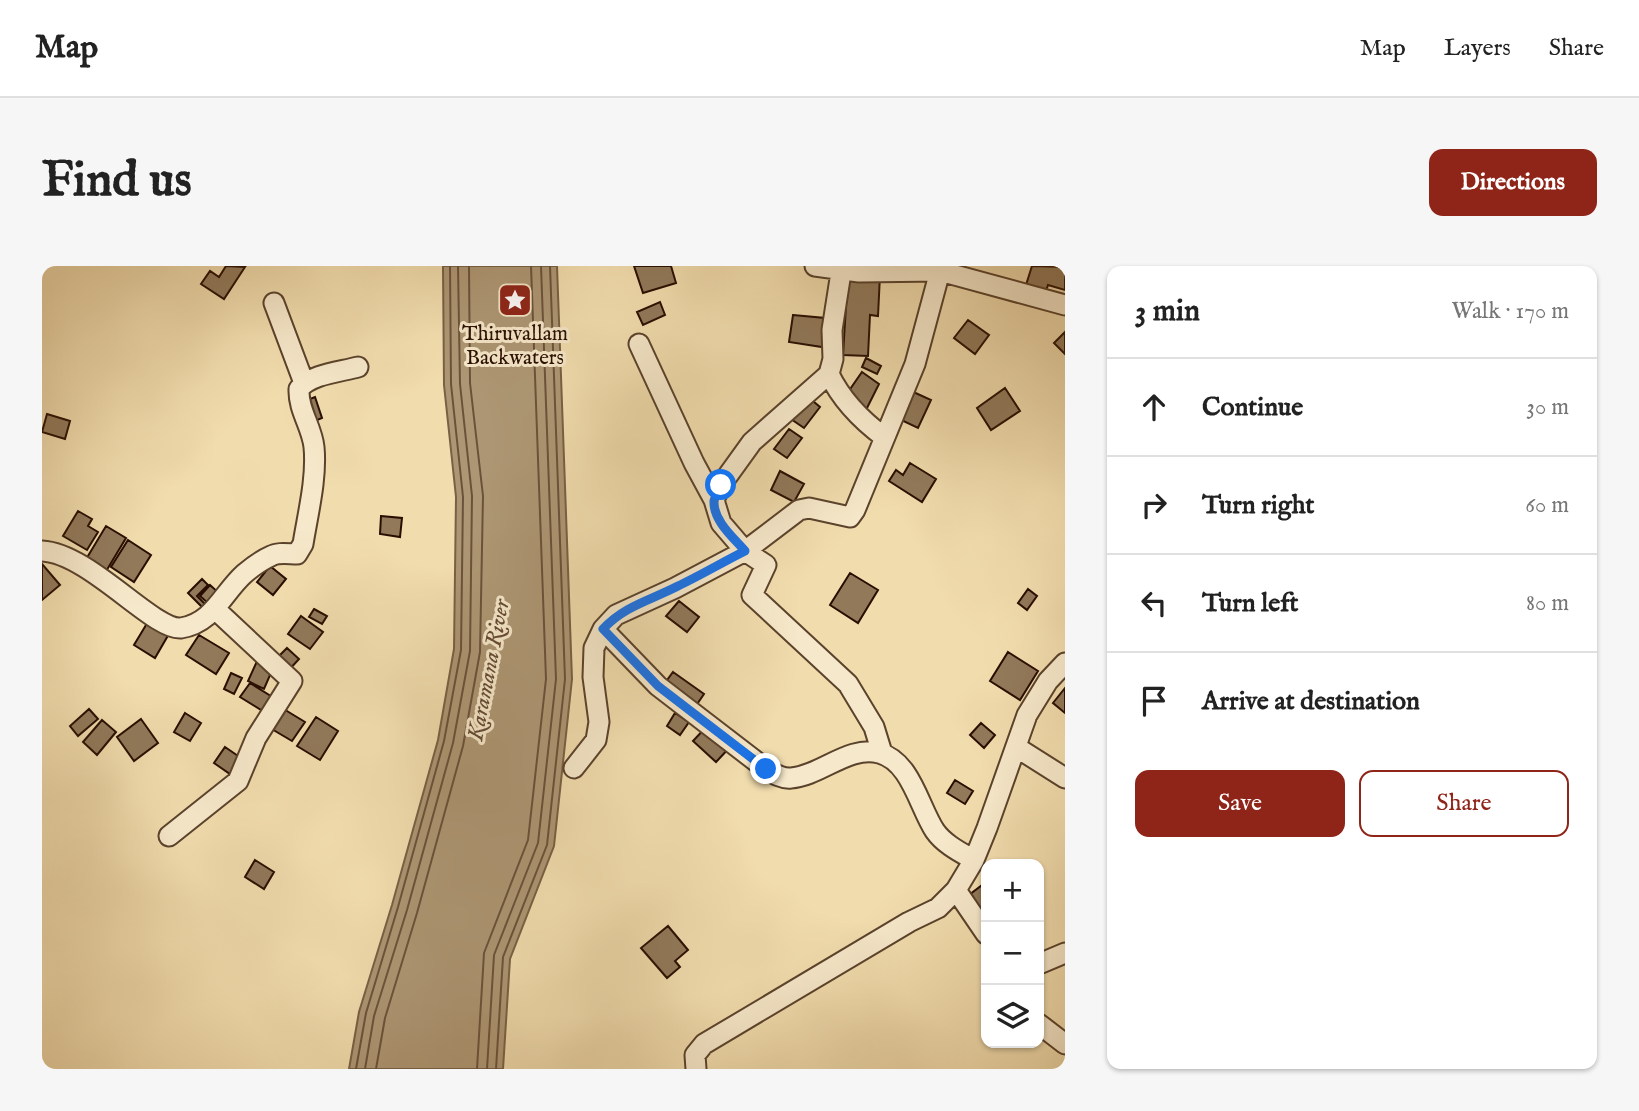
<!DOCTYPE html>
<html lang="en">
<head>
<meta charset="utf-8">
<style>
  :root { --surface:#fff; --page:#f6f6f6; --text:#222; --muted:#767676; --line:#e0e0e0; --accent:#8f2418 }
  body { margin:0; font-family:"IM FELL English",serif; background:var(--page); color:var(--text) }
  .controls { position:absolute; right:21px; bottom:21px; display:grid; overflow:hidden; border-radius:14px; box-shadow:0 2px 5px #0004 }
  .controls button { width:63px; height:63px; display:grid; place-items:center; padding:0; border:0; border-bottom:2px solid var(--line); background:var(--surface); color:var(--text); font:35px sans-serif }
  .stop { position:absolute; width:21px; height:21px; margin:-16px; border:5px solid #1a73e8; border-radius:50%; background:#fff }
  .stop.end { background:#1a73e8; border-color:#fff; box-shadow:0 2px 7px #0008 }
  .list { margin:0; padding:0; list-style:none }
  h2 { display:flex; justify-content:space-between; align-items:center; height:91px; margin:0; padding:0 28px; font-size:30px }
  h2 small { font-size:23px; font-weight:400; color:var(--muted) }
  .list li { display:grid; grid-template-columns:46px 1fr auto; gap:21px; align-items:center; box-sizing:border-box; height:98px; padding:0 28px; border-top:2px solid var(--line) }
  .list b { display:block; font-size:26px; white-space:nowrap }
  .list em { font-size:23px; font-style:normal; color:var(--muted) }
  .actions { display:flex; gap:14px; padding:21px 28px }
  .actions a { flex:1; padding:16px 0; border:2px solid var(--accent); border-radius:14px; text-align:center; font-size:24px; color:var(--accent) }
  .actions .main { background:var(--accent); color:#fff }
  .icon { flex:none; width:38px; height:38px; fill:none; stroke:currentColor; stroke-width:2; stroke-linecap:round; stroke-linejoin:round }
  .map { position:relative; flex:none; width:1023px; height:803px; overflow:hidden; border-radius:14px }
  header { display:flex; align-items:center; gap:42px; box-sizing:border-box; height:98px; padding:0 35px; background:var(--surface); border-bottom:2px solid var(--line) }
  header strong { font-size:33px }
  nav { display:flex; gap:38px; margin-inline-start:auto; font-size:24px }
  .intro { display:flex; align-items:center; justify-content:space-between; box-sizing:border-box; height:168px; padding:0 42px }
  h1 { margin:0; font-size:49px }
  .button { padding:18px 32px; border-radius:14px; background:var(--accent); color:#fff; font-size:24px; font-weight:700 }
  main { display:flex; gap:42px; padding:0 42px }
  aside { flex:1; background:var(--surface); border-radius:14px; box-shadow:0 2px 5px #0004 }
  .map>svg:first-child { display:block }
</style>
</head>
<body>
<header>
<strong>Map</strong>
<nav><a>Map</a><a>Layers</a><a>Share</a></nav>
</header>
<div class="intro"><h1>Find us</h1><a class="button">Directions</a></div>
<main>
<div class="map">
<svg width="1023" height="803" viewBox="0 0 1023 803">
  <rect width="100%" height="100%" fill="#f1dcad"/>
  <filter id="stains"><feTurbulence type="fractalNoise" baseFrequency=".00286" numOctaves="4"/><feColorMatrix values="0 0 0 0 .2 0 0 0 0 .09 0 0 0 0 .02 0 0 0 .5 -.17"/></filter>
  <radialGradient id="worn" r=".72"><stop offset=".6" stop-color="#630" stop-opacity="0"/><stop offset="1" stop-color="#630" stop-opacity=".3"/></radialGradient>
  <!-- water -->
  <path fill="#ad9673" stroke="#786045" stroke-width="2" d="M401 0H515L530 413 512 580 468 693 461 803H307L317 746 350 639 396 474 412 383 414 231 402 119Z"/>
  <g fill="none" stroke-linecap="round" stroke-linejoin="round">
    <!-- shore -->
    <path stroke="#6a523a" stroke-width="2" d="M314 803 324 747 356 641 402 475 419 384 421 231 409 118 408 0
      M323 803 332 750 365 644 411 477 428 385 430 230 418 118 416 0
      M334 803 343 752 375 647 421 480 438 386 441 230 428 117 427 0
      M435 803 442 687 486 574 504 413 489 0
      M445 803 452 689 496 577 514 413 499 0
      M454 803 461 691 505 579 523 413 508 0"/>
  </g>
  <!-- building -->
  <path fill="#91795a" stroke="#280e01" stroke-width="2" d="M184 0 203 1 182 33 159 18 168 5 177 11Z
    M592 0H629L634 17 601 27Z
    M990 0 1023 1V24L1006 19 1003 28 983 22Z
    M806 7 838 9 836 50 828 49 826 90 801 89Z
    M618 36 623 49 601 59 595 46Z
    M751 49 783 52 780 81 747 76Z
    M926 54 947 69 933 88 912 72Z
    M1023 66V88L1012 77Z
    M824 92 839 100 835 108 820 101Z
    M820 106 837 118 824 144 804 129Z
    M963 122 978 145 949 164 935 142Z
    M867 124 889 134 876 162 855 152Z
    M273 131 280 152 273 155 260 136Z
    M766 131 778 141 762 162 749 153Z
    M5 148 28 155 23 173 0 166Z
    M747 163 760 172 745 192 732 183Z
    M868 197 894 213 880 236 847 215 854 204 861 209Z
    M738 205 762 218 752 236 729 224Z
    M36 245 50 253 46 260 56 266 45 284 21 270Z
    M339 250 360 252 358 271 338 268Z
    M64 260 84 272 63 307 43 295Z
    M86 274 109 289 92 316 69 301Z
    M0 298 18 319 0 334Z
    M228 300 244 313 231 329 215 316Z
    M808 307 836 324 816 357 788 339Z
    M160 313 166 319 155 330 164 339 161 342 146 327Z
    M168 319 178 328 168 339 158 330Z
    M986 323 995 330 985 344 976 337Z
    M637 335 657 351 645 366 624 350Z
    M272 343 285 350 280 358 267 351Z
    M259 350 281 366 268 383 246 368Z
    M107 354 128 366 113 392 92 379Z
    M157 369 187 387 174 408 144 389Z
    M245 382 257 393 246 405 234 393Z
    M966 386 996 405 978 434 948 415Z
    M216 393 232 400 222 423 206 415Z
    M631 406 662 428 651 444 620 421Z
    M189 407 200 412 192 428 182 423Z
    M208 417 232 432 224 447 198 431Z
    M1023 422V447L1011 437Z
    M240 442 263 456 250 475 228 462Z
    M47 443 56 453 36 470 28 460Z
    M143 447 159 457 148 475 132 466Z
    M633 447 647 456 638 469 625 460Z
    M274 451 296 465 278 494 255 480Z
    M99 453 116 477 92 495 75 471Z
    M60 454 74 466 55 489 41 476Z
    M939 457 953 469 942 482 928 469Z
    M666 459 689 480 674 496 651 475Z
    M183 481 199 492 188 508 172 497Z
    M913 514 931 525 923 538 905 527Z
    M213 594 232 606 222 623 203 611Z
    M944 616V651L927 629Z
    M626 660 646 684 633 695 638 701 625 712 599 682Z"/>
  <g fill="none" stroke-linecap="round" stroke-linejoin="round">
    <!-- minor casing -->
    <g stroke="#5a422c" stroke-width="23">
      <path id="minor" d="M773 0 817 6 898 5 1023 39
        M800 0 790 64 791 93 787 108 710 176 679 219 672 234 679 257 703 285 724 299 710 329 806 418 832 461 840 487
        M232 37 262 117
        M597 78 652 197 672 234
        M787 108C800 135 819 154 842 171
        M0 285C47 287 112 365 139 362 171 357 180 328 202 308 209 302 220 294 229 290 236 286 247 288 255 288L261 278C266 247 275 212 272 181 270 161 256 144 257 123 269 108 298 106 316 101
        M561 363 616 420 724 503C732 508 740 513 749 512 778 510 807 479 837 487 869 495 877 541 893 565 902 578 918 586 932 594
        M974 481 1023 512
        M532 502 554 474 557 456 551 411 552 382 561 363 574 349 633 322 703 285 757 244 767 242 808 251 813 244 873 98 898 5
        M127 570 196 515 214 472 250 415 173 343
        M914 624 944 668
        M997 698 1023 687
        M997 758 1023 778
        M654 803 653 789 662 778 867 656 896 642 914 624 932 594 945 562 985 449 1006 415 1023 397"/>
    </g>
    <!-- minor -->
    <use href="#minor" stroke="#f6e8ca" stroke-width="19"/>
  </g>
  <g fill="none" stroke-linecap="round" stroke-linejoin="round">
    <!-- route -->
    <path stroke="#1a73e8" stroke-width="9" d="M679 219C677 224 673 230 672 235 671 255 692 272 703 285 681 296 659 309 636 320 609 334 582 340 561 363L616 420 724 503"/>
  </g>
  <!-- icons -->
  <defs>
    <g id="sight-square" transform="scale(1.75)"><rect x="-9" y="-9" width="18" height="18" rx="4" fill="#8f2418" stroke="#f6e8ca"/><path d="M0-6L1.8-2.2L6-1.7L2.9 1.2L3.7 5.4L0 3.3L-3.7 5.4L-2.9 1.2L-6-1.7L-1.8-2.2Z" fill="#fff"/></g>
  </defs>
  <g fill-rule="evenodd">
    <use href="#sight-square" x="473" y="34"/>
  </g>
  <g text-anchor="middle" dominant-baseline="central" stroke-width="6" stroke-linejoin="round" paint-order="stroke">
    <!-- poi labels -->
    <g font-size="21" fill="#280e01" stroke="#f6e8ca">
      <text x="473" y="68">Thiruvallam<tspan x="473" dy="24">Backwaters</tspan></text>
    </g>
    <!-- water labels -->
    <g font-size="23" font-style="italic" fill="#644b34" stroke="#f6e8ca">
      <text transform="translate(447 404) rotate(-79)">Karamana River</text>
    </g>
  </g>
  <rect width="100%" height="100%" filter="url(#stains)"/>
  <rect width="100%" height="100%" fill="url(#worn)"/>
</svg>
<div class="controls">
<button>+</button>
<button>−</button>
<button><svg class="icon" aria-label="layers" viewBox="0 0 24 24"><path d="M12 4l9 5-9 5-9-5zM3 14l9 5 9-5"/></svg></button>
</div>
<div class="stop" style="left:679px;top:219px"></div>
<div class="stop end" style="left:724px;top:503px"></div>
</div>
<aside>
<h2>3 min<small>Walk · 170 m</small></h2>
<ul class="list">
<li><svg class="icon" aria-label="ahead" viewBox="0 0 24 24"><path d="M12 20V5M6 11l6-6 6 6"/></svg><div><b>Continue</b></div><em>30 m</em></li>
<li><svg class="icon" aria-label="right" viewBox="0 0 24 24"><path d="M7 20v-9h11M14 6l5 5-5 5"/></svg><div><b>Turn right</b></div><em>60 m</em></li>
<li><svg class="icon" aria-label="left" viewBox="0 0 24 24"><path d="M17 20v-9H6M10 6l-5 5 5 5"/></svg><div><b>Turn left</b></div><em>80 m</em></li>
<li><svg class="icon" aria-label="arrive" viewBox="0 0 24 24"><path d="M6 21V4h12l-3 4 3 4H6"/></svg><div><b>Arrive at destination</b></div></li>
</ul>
<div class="actions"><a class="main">Save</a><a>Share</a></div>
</aside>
</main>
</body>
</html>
